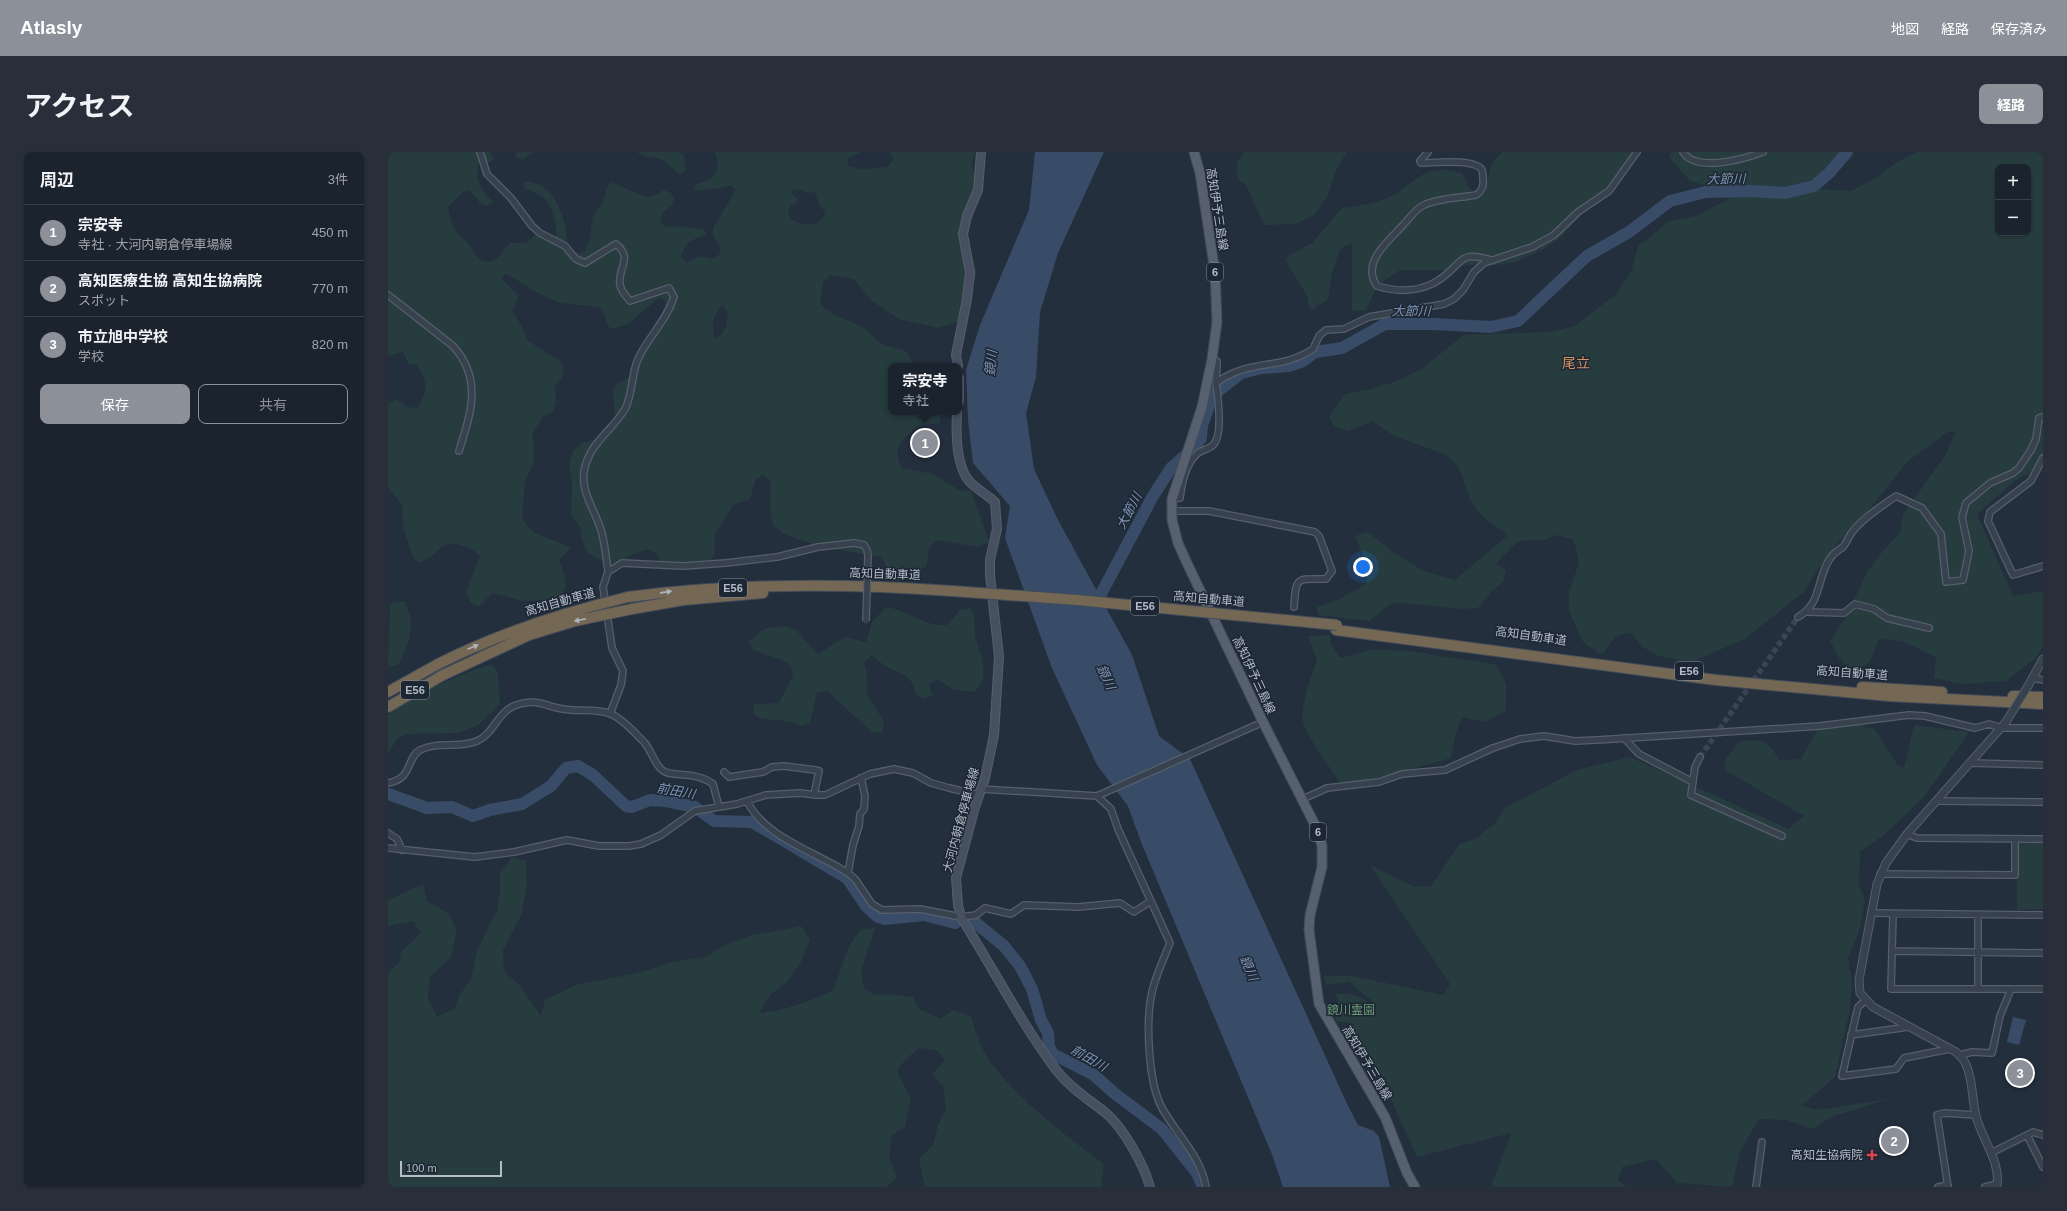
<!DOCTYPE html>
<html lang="ja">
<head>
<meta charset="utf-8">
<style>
  :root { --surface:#1b232e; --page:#282f3a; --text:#f1f3f6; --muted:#a0a4aa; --line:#39404a; --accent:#8c9099 }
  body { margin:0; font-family:Arial,"Noto Sans JP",sans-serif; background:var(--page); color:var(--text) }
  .controls { position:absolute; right:12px; top:12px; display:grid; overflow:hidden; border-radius:8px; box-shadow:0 1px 3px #0004 }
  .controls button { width:36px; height:36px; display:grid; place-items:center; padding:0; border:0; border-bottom:1px solid var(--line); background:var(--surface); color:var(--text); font:20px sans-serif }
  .scale { position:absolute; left:12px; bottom:10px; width:102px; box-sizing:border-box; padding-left:4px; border:2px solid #b4bcc9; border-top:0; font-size:11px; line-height:14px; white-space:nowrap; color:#b4bcc9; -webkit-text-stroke:3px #1d2633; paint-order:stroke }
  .you { position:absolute; left:975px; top:415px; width:14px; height:14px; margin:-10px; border:3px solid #fff; border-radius:50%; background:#1a73e8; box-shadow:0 0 0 6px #1a73e833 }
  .badge { display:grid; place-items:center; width:26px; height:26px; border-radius:50%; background:var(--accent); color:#fff; font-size:13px; font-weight:700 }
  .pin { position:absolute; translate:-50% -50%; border:2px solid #fff; box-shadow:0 1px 4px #0006 }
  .popup { position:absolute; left:500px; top:211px; width:74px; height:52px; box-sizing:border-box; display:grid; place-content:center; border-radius:8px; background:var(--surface); filter:drop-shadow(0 1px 3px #0005); font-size:13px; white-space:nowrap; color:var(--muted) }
  .popup b { font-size:15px; color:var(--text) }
  .popup::after { content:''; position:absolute; left:50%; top:100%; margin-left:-8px; border:8px solid transparent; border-top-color:var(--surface) }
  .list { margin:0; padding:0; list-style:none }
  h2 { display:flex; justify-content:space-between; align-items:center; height:52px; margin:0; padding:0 16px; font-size:17px }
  h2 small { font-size:13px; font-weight:400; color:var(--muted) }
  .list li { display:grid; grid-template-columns:26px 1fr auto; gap:12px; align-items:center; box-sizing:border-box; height:56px; padding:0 16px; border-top:1px solid var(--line) }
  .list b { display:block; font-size:15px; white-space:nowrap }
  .list p { margin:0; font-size:13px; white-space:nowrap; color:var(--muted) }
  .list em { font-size:13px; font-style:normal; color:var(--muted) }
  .actions { display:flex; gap:8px; padding:12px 16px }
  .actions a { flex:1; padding:9px 0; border:1px solid var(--accent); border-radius:8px; text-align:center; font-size:14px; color:var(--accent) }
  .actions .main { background:var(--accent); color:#fff }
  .map { position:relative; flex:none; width:1655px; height:1035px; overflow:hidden; border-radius:8px }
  header { display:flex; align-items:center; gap:24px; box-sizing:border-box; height:56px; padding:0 20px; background:var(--accent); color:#fff }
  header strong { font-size:19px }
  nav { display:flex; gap:22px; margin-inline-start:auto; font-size:14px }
  .intro { display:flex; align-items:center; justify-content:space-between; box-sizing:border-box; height:96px; padding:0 24px }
  h1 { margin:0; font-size:28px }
  .button { padding:10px 18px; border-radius:8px; background:var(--accent); color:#fff; font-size:14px; font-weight:700 }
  main { display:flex; gap:24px; padding:0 24px }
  aside { flex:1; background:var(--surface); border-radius:8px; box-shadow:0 1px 3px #0004 }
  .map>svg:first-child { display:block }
</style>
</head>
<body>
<header>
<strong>Atlasly</strong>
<nav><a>地図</a><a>経路</a><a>保存済み</a></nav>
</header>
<div class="intro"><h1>アクセス</h1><a class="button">経路</a></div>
<main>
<aside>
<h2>周辺<small>3件</small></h2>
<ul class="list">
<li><span class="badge">1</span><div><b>宗安寺</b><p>寺社 · 大河内朝倉停車場線</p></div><em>450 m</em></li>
<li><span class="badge">2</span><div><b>高知医療生協 高知生協病院</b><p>スポット</p></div><em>770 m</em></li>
<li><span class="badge">3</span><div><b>市立旭中学校</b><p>学校</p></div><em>820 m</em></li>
</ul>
<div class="actions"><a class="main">保存</a><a>共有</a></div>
</aside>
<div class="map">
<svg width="1655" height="1035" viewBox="0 0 1655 1035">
  <rect width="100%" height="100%" fill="#242f3e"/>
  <!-- green -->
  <path fill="#263c3f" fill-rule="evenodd" d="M0 0H103L106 8 100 11 93 7C84 24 92 38 105 50L98 54 92 51 82 38 75 40 60 55C61 62 63 70 66 76 70 83 77 87 81 93 86 100 90 111 101 110 111 109 115 97 122 91 135 90 138 95 147 82H154L167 88C171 77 165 55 156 46 151 41 142 40 136 36V29C167 29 181 69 178 95 203 116 202 78 205 64 207 59 212 55 214 51 218 44 217 37 222 30L256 44 263 45 276 38 283 41 286 47 284 54C276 58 273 62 272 70L278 75 291 74 317 78 318 83C304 87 297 90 293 105L299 111 311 104 325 107 331 103 333 96 325 84V76L348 38 342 33 328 37 305 39 308 32C327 28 334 18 327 0H473L461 5 459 14 474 17 500 15 506 7 501 0H587L584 13 589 44 585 65 576 69V79L589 121 570 170 550 176 511 167 485 150 466 127 442 123 435 130 432 151C443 165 462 167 477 177 483 180 487 188 493 191 509 200 520 191 525 214H503V260L553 261 551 271 528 274C515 288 503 297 514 316L545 322 573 339 583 338 601 390 591 395 549 388 542 395 538 415 518 421 511 429 502 424 494 405C472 401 391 391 384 370 381 361 383 340 383 330L375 323 367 329 362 347 345 353 327 382 326 404 312 418 282 416 273 412 269 402 260 397 241 404 225 416 199 400 193 386V376L183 363 184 329 181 313 185 299 193 292 207 287 227 271 225 238 228 233 246 222 256 190 273 170 277 150 273 146 268 148 240 172 224 177 220 174 215 159 211 155 172 151 146 139 121 123 116 122 114 127 128 141 130 146 124 159 132 171 140 189 171 208 176 216 174 226 167 233 168 249 165 259 156 264 144 281 146 296 145 312 137 330 134 365C141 386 167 386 183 396L171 408C177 425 182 431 171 448L134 449 105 441 90 455 82 450 78 440 92 404C86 398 82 396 75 394 51 385 52 405 30 411L24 403 15 374 14 353 0 335V252L9 247 19 255 29 256C40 238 41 230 28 212L21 213 15 200 0 204ZM406 37 422 41 427 39 430 51 437 60 436 65C434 67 431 69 429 71 417 76 394 69 402 53L407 52 410 48 403 40ZM334 153 340 160C338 174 339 178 328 187 322 173 325 163 334 153Z
    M127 0H145L135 8 128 5Z
    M249 0H291L296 4 298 18 292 23C285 18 281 11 274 8 265 5 256 6 249 0Z
    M857 0H959L949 16 940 43 926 63 907 72 876 73 858 33 849 26V9Z
    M1114 0H1249L1236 20 1220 34 1171 87 1152 99 1128 110 1109 113H1079L1055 118H1012L990 133 978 158 964 159V91L952 97 944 121 940 147 922 159 919 144 898 109 901 103 924 91 954 56C969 54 985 52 999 46 1018 39 1031 18 1052 18 1059 17 1067 20 1074 21L1083 40 1097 41 1103 13Z
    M1283 0H1451L1429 25 1406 36 1463 39 1487 27 1508 11 1529 0H1655V314L1628 328 1589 362 1625 444 1655 439V495L1648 506 1618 529 1576 532 1546 526 1548 505 1513 489 1491 487 1482 510 1465 520 1451 506 1442 489 1458 465 1479 420 1494 400 1512 381 1515 362 1557 304 1567 281 1561 279 1520 309 1472 369 1451 390 1433 413 1416 440 1355 488 1303 510 1270 504 1255 495 1242 480 1227 485 1214 503 1195 490 1181 459V440L1191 411 1186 388 1169 383 1156 388 1130 389 1108 411 1118 419 1116 429 1103 440 1090 456 1072 457 1006 450 981 469 930 463 929 455 952 447 978 432 979 413 967 384 980 380 1004 399 1035 419 1067 428 1120 383 1099 368 1088 357 1083 349 1071 316 1059 303 1006 284 984 269 960 279 946 274 941 265 957 242 983 237 1009 229 1033 217 1076 183 1161 180 1187 174 1228 142 1243 120 1250 94 1282 69 1308 64 1350 42 1302 29 1281 5ZM1610 15H1640V81H1610Z
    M16 449C29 473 22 489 11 512L0 516 2 451Z
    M498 455C520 458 536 475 559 473L572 458 582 456C589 465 586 472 587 483 591 504 605 521 586 540L566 538 549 527 541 533 545 543 535 547 527 541C523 522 517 524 501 516 495 513 489 507 483 503L476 511 479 522V543L496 569 494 581 484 580 439 539 429 540 422 571 413 574C396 564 381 573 365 562L366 552 391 551 405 523 403 514 394 508 365 498 361 489 377 476 398 474 408 478 430 502 457 485 478 490 484 470Z
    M942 483 943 492 952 506 985 497 1022 499 1109 513 1118 532V559L1096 570 1074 565 1068 581 1063 606 955 635C947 623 917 582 915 570 912 555 924 522 929 508L920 484Z
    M104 512 110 521 112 552 90 573 71 581 20 582 10 586 0 601V563C31 541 67 523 104 512Z
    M1458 567 1487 578 1509 612 1516 616 1526 573 1581 580 1536 645 1496 683 1472 700 1471 733 1477 749 1471 780 1460 806 1464 830 1462 858 1447 925 1413 954 1430 958 1500 947 1443 965 1425 977 1398 968 1371 967 1352 999 1344 1035 1289 1031 1268 1007 1234 1015 1230 1029 1239 1035H1103L1123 981 1029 1005 1000 941 960 877 967 872 947 869 950 848 947 842C958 841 974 842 981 852L971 871 984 849 961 830 938 833 936 824H964L1055 843 1062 832 982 713 1027 735 1043 734 1071 692 1087 687 1107 671 1117 656 1189 618 1242 605 1400 677 1416 664 1337 618V608L1351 590C1373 586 1380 588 1391 608L1413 607 1429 579Z
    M1629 689H1655V757L1629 758Z
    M124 705 138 709 139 734 133 763 115 798 116 819 132 834 153 864 157 848 188 833 249 821 284 810 317 805 337 793 361 784 413 774 422 787 413 810 398 831 383 842 371 861C396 859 422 849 445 839L461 794 473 777 487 776 473 819 476 836 486 843 501 842 525 845 530 856 552 867 565 858 583 864C588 881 593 898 604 912 634 951 677 983 716 1012L713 1035H537L531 1007 545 993 550 973 558 956 555 934 544 922 557 909 549 898 531 896 517 908 509 919 523 947 517 975 504 983 501 1005 509 1026 498 1035H0V821L11 811 13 800 33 781 25 769 0 774V748L35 732 39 749 60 761 69 778 63 805 42 825 40 846 49 865 67 856 71 844 83 827 89 800 99 777 109 759 112 740V720Z"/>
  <!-- water -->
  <path fill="#394c67" d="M647 0H716L670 101 652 160 648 225 638 261 646 317 670 368 744 503 771 584 802 607 960 954 970 973 986 979 991 985 1002 1035H895L885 1005 753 690 740 654 709 613 664 516 617 386 622 354 585 311 580 268 578 218 592 173 641 58Z
    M1625 865 1638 868 1631 893 1619 890Z"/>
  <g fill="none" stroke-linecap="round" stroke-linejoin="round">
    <!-- river -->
    <path stroke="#394c67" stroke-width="12" d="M702 457 714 440 765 344 783 316 807 295 813 286 814 273 825 243 853 221 874 216 901 214 915 209 927 200 954 196 997 172H1045L1103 175 1130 169 1199 104 1241 80 1282 49 1318 40 1363 39 1397 41 1426 34 1441 21 1459 0
      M0 642 39 656 64 655 85 664 102 658 134 652 163 634 178 616 190 614 205 623 238 654 244 655 262 648 278 649 307 655 326 669 364 670 459 726 478 754 490 765 497 767 536 763 567 771
      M583 770 588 771 616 794 632 814 644 837 653 868 660 881 661 895 665 902 706 923 726 941 774 977 809 1021 815 1035"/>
    <!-- minor-tunnel -->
    <path stroke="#3a4453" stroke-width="5.5" stroke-dasharray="5.5 3" stroke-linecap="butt" d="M1312 605 1410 465"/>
    <!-- minor casing -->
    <g stroke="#565f6c" stroke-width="8">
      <path id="minor" d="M92 0 99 22 123 46 144 74 152 81 177 94 188 107 197 111 228 92C246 107 229 116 232 133 233 139 238 144 242 149L281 136 286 145C279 168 260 185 250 207 243 223 245 242 237 257 224 279 200 292 196 320 193 341 207 358 213 378 217 391 218 406 220 419
        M1040 0 1032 9 1033 11C1045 11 1087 6 1094 18 1095 21 1095 24 1095 27 1096 34 1093 40 1088 43 1072 46 1051 46 1036 53 1027 57 1022 66 1016 72 1002 88 972 110 989 134 1015 142 1041 139 1061 120 1066 116 1073 106 1080 105 1087 103 1098 107 1105 108
        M1295 0C1308 21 1356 7 1375 0
        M0 143 65 194C95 227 83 261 71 299
        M824 207 829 209 828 231C862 206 892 219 925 197L931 184 938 178 956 177 981 165 1056 152 1066 147 1075 138 1086 120 1096 111 1144 95 1166 83 1190 60 1221 39 1249 0
        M1655 306 1643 329 1602 360 1600 369 1625 423 1655 414
        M784 347 792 346C794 331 797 312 810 301 814 298 822 297 826 292 835 281 830 245 828 231
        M783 359H821L927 380 931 384 944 419 938 427C908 427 908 424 906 455
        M1419 460 1456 461 1467 452 1486 457 1499 466 1541 476
        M1410 465C1435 451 1428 425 1443 405 1446 401 1451 398 1455 395 1459 390 1461 384 1465 379 1476 365 1493 355 1508 344L1534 356 1553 382 1558 430 1575 428 1581 399 1574 365 1578 351 1602 331 1625 321 1631 316 1643 298 1648 287 1651 266 1655 265
        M1645 526 1655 528
        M222 562 233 533 235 519 224 496 215 435 220 420 234 411 295 414 338 411 389 405 430 395 466 391 476 393 479 398 480 404
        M1236 586 1251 602 1303 629
        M1312 605 1307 615 1303 643 1394 684
        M1582 611 1655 613
        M336 620 341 625 375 620 384 615 396 614 427 618 431 619 426 643
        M0 631C25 627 18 606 32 598 49 589 71 597 89 589 106 582 109 560 128 553 148 546 157 554 175 557 190 560 209 556 223 562 235 567 247 581 256 590 263 598 266 611 274 618 283 626 307 618 325 632L331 655
        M593 637 709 644 723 657 730 677 782 791C776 806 769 821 765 836 757 865 760 930 774 956 789 983 813 1004 818 1035
        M709 644 875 570
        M915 647 939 636 991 630 1014 622 1057 618 1105 596 1132 587 1156 584 1187 589 1209 588 1432 574 1521 563 1537 564 1587 576 1601 572 1614 576H1655
        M359 649C376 685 428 700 460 721L467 727 484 752 494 758 532 757 573 765 588 763 597 756 623 762 636 753 690 755 732 751 746 760 763 749
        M1549 649 1655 650
        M0 681 9 687 14 698
        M1519 682 1529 686 1655 687
        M0 696 87 705 126 700 179 688 211 694H241L253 692 273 683 307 659 349 652 378 643 412 641 428 643H437L482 622 506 617 525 621 543 631 561 636 591 643
        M460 721 465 693 471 674 472 662 476 657 477 644 473 626
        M1492 722 1627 723V687
        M1483 761 1655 763
        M1505 762 1503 837H1655
        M1504 799 1655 801
        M1590 836V763
        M1478 848 1470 855 1454 924 1508 917 1516 906 1561 897
        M1463 883 1520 875
        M1572 903 1584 900 1604 901 1612 864 1623 837
        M1639 983 1655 1015
        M1603 1001 1645 980 1655 983
        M1368 1035 1374 990
        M1550 1035 1560 1033
        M1560 1035 1549 963 1556 961 1588 963
        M1597 1035 1609 1032"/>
    </g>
    <!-- tertiary casing -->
    <g stroke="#565f6c" stroke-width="9">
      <path id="tertiary" d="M1640 534 1655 507
        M1609 1035C1613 1009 1594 988 1588 964 1584 948 1585 930 1579 915 1577 909 1573 904 1568 900L1485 855 1472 841 1471 828 1489 732 1498 711 1519 682 1618 570"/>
    </g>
    <!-- secondary casing -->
    <g stroke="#565f6c" stroke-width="10">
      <path id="secondary" d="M570 214 568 203 579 147 582 120 575 82 579 64 590 38 593 0
        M571 226V249
        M569 260C568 279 568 315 582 330 589 337 599 343 607 350L609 377 602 408V423L611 505 606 583 597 626 587 655 568 726 570 753 573 765 582 780C610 826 636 875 669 919 683 937 702 948 719 962 736 977 756 1013 762 1035"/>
    </g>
    <!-- primary casing -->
    <g stroke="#414a57" stroke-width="11">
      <path id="primary" d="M806 0 812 21 827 120 829 170 824 207 814 255 784 347V368L790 391 799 411 875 570 930 679 934 694V715L922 763 921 778 931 852 997 965 1019 1021 1027 1035"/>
    </g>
    <!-- motorway casing -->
    <g stroke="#434c59" stroke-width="12">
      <path id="motorway" d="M240 445C347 431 456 431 564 439
        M244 457 295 448 375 441
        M948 478 1328 528 1501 544 1655 552
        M1474 535 1554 540
        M0 540 50 512
        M1625 544 1655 545
        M0 555 55 523"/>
    </g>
    <!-- minor -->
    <use href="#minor" stroke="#38414e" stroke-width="5.5"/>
    <!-- tertiary -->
    <use href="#tertiary" stroke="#38414e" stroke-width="7"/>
    <!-- secondary -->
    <use href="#secondary" stroke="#465061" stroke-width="8"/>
    <!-- primary -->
    <use href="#primary" stroke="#56606e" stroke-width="9"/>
    <!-- motorway -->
    <use href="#motorway" stroke="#746855" stroke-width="10"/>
    <!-- minor-bridge casing -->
    <g stroke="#565f6c" stroke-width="8" stroke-linecap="butt">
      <path id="minor-bridge" d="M478 469 480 404"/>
    </g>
    <!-- tertiary-bridge casing -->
    <g stroke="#565f6c" stroke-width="9" stroke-linecap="butt">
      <path id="tertiary-bridge" d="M1618 570 1640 534"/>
    </g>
    <!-- motorway-bridge casing -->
    <g stroke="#434c59" stroke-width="12" stroke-linecap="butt">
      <path id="motorway-bridge" d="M564 439 689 448 949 473
        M50 512C111 481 173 461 240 445
        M55 523 141 483 187 469 244 457"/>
    </g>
    <!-- minor-bridge -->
    <use href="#minor-bridge" stroke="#38414e" stroke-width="5.5"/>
    <!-- tertiary-bridge -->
    <use href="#tertiary-bridge" stroke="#38414e" stroke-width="7"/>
    <!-- motorway-bridge -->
    <use href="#motorway-bridge" stroke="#746855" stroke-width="10"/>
  </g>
  <!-- one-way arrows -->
  <defs><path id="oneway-solid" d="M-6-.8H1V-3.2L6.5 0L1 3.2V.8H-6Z"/></defs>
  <g fill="#aeb4bd">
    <use href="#oneway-solid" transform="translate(278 440) rotate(-8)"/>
    <use href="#oneway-solid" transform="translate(192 468) rotate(168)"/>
    <use href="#oneway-solid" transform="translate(85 495) rotate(-23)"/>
  </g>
  <!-- markers -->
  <path fill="#e0444e" stroke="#1d2633" stroke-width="1.5" d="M1482 997h4v4h4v4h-4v4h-4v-4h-4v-4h4z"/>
  <g text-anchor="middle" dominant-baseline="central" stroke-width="3" stroke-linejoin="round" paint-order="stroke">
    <!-- shield labels -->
    <g fill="#1d2633" stroke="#878f9c" stroke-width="1">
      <rect x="819" y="111" width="16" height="18" rx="3"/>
      <rect x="331" y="427" width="28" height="18" rx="3"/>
      <rect x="743" y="445" width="28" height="18" rx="3"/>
      <rect x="1287" y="510" width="28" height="18" rx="3"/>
      <rect x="13" y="529" width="28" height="18" rx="3"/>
      <rect x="922" y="671" width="16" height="18" rx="3"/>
    </g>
    <g font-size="11" font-weight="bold" fill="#b4bcc9">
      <text x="827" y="120">6</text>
      <text x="345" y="436">E56</text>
      <text x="757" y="454">E56</text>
      <text x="1301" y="519">E56</text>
      <text x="27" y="538">E56</text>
      <text x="930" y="680">6</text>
    </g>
    <!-- street labels -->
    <g font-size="12" fill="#b4bcc9" stroke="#1d2633">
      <text transform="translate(829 57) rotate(81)">高知伊予三島線</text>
      <text transform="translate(497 422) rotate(2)">高知自動車道</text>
      <text transform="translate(821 447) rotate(5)">高知自動車道</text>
      <text transform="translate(172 450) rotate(-16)">高知自動車道</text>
      <text transform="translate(1143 484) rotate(8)">高知自動車道</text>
      <text transform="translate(1464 521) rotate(4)">高知自動車道</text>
      <text transform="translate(866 523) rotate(65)">高知伊予三島線</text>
      <text transform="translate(573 668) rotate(-75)">大河内朝倉停車場線</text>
      <text transform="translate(979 911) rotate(59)">高知伊予三島線</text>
    </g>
    <!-- park labels -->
    <g font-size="12" fill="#6b9a76" stroke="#1d2633">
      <text x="963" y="858">鏡川霊園</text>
    </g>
    <!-- poi labels -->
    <g font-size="12" fill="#b4bcc9" stroke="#1d2633" text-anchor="end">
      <text x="1475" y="1003">高知生協病院</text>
    </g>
    <!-- water labels -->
    <g font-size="13" font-style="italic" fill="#7c92b1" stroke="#1d2633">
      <text transform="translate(1338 27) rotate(-1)">大節川</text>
      <text transform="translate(1023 159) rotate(1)">大節川</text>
      <text transform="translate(603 211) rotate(-85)">鏡川</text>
      <text transform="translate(741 359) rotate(-62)">大節川</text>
      <text transform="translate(718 525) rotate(66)">鏡川</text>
      <text transform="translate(288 639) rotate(10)">前田川</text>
      <text transform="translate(861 816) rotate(67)">鏡川</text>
      <text transform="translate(701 906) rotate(30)">前田川</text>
    </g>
    <!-- quarter labels -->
    <g font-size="14" fill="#d59563" stroke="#1d2633">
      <text x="1188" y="211">尾立</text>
    </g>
  </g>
</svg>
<div class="controls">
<button>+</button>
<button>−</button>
</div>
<div class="scale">100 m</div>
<div class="you"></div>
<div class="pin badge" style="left:537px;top:291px">1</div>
<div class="popup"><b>宗安寺</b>寺社</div>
<div class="pin badge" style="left:1506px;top:989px">2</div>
<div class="pin badge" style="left:1632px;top:921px">3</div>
</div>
</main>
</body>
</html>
